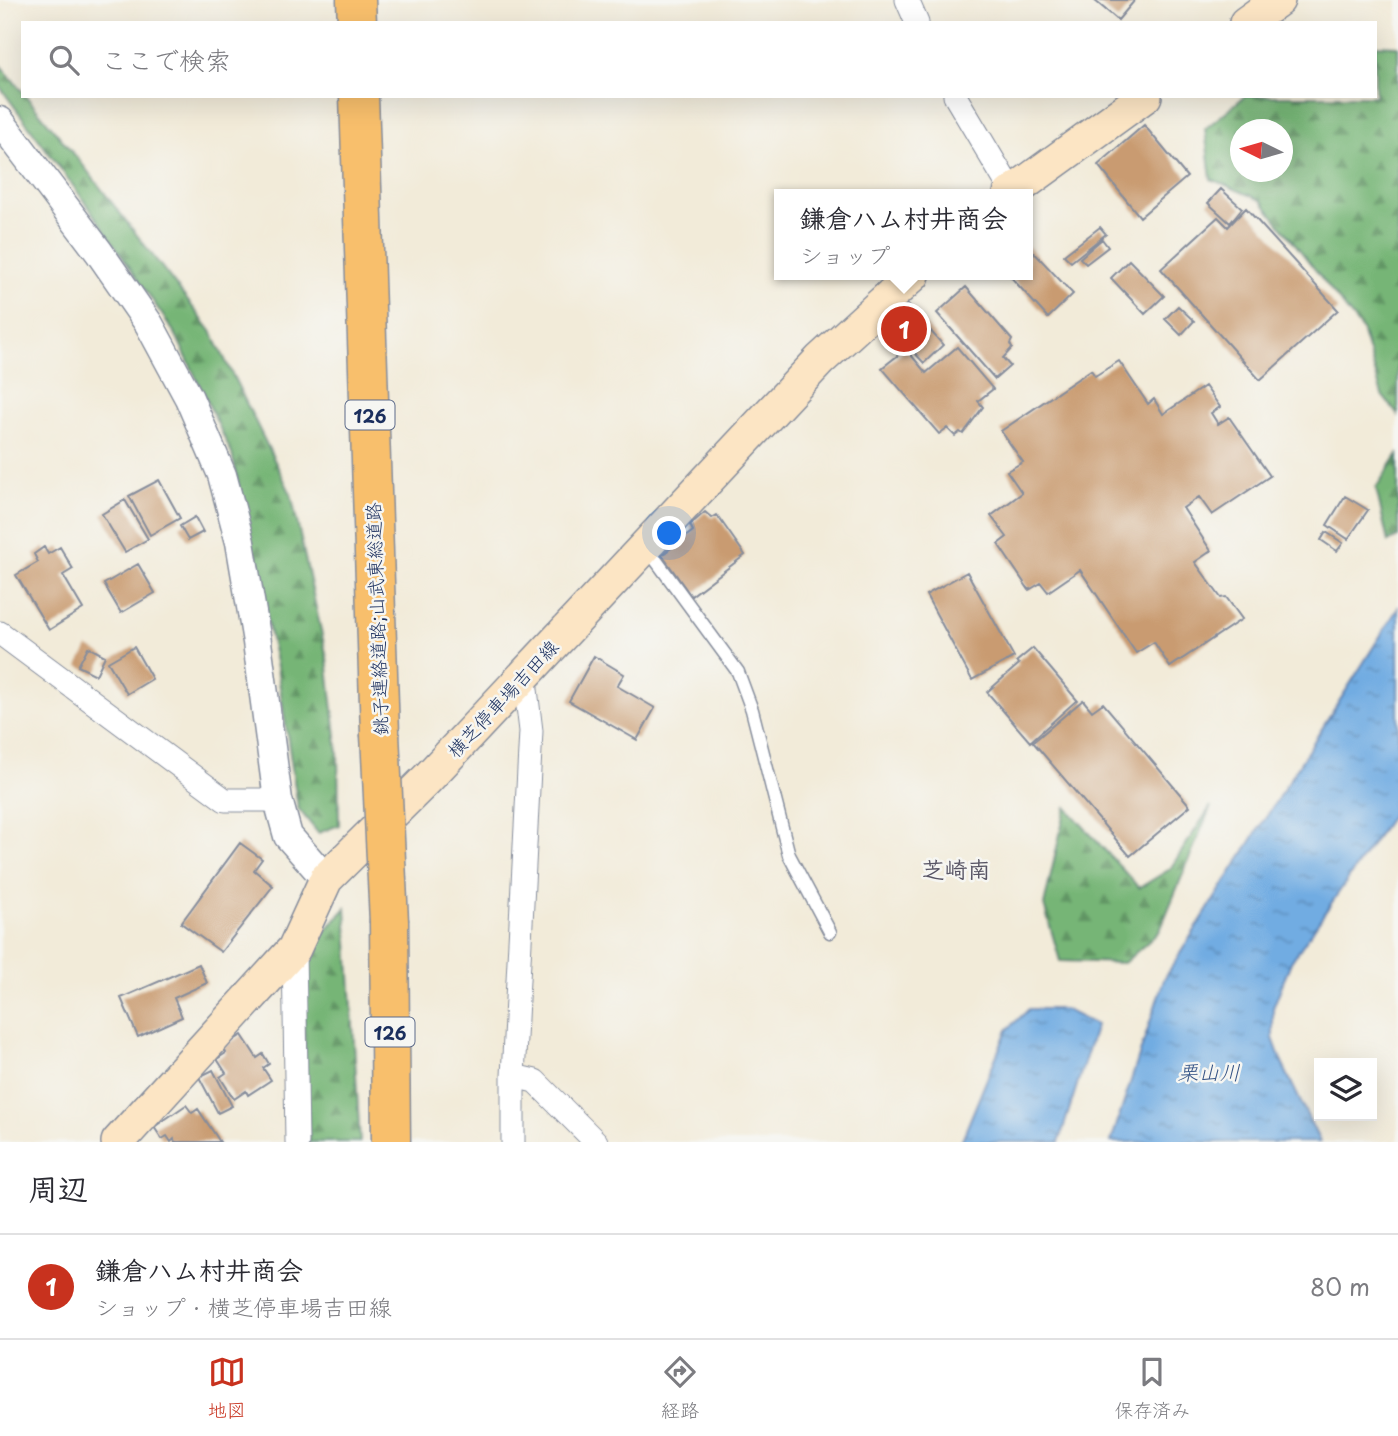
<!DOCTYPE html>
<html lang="ja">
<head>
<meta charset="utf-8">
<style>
  :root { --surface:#fff; --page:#f2f2f3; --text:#2b2b33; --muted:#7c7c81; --line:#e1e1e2; --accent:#c8321e }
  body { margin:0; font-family:"Playpen Sans","Klee One",sans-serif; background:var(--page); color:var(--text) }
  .controls { position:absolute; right:21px; bottom:21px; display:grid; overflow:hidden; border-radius:0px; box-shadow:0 7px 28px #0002 }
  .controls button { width:63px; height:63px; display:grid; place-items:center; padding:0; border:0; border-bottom:2px solid var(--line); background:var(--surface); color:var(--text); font:35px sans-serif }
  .compass { position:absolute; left:1230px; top:119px; width:63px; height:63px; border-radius:50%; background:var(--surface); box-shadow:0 7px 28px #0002; rotate:275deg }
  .you { position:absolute; left:670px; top:534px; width:24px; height:24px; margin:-18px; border:5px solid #fff; border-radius:50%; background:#1a73e8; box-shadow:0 0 0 10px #1a73e833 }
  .badge { display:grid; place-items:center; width:46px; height:46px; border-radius:50%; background:var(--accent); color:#fff; font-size:23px; font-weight:700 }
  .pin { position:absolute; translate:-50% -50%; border:4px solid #fff; box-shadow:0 2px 7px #0006 }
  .popup { position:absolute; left:774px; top:189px; width:259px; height:91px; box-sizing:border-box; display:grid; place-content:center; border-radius:0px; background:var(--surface); filter:drop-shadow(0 2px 5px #0005); font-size:23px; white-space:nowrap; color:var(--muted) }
  .popup b { font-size:26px; color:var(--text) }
  .popup::after { content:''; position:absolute; left:50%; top:100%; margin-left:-14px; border:14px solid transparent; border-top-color:var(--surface) }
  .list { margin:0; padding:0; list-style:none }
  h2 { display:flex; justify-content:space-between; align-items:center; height:91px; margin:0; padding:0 28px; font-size:30px }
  h2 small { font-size:23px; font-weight:400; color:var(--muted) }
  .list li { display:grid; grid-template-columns:46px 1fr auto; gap:21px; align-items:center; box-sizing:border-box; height:105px; padding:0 28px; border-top:2px solid var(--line) }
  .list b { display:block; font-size:26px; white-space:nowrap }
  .list p { margin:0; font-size:23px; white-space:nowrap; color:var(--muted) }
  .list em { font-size:23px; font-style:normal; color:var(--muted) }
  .icon { flex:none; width:38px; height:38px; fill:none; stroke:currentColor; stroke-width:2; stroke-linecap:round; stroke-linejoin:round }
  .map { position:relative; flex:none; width:1398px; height:1142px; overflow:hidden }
  .search { position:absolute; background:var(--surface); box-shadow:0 7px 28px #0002; left:21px; right:21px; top:21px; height:77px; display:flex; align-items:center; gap:18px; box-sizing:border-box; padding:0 24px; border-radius:0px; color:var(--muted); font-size:26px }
  .sheet { height:196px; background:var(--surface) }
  nav { display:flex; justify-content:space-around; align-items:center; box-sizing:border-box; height:98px; border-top:2px solid var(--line); background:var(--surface); font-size:19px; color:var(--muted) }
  nav a { display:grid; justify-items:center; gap:4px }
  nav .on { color:var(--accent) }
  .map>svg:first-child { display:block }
</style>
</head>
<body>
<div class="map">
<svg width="1398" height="1142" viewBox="0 0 1398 1142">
  <defs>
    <pattern id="forest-firs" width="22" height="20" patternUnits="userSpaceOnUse" patternTransform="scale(1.75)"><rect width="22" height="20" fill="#76b576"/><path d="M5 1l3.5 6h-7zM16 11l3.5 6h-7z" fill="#609464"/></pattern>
    <pattern id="water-ripples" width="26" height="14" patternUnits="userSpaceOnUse" patternTransform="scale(1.75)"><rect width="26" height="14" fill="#71ace2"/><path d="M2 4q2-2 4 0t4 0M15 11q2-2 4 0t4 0" fill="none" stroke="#5c8cba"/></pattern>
  </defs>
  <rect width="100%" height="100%" fill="#f6f6f2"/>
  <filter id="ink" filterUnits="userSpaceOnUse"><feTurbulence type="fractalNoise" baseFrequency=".0143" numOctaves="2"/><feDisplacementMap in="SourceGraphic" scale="14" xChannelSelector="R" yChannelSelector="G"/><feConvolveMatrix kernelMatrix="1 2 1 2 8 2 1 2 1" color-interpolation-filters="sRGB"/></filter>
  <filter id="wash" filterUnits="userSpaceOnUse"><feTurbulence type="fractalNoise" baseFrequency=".00686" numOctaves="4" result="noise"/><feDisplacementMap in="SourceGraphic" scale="28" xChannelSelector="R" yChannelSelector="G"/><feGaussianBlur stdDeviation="1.57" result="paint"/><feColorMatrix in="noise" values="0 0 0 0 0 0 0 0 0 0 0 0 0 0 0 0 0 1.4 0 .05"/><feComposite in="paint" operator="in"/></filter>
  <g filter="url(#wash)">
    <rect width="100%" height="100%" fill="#f2ebd9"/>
    <!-- forest -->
    <path fill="url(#forest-firs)" stroke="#48726a" stroke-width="2" fill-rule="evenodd" d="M1375 45 1398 46V415L1382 395 1362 330 1261 200 1211 179 1205 129 1245 96H1375ZM1240 130H1282V172H1240Z
      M0 65 23 92V96H26L79 160 211 331 291 494 327 658 338 753 339 825 318 833 298 808 277 667 232 454 176 335 88 206 0 87Z
      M1398 454V537L1388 542 1376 488Z
      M1211 806 1159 932 1124 963 1060 961 1044 905 1066 807 1139 888 1170 869Z
      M346 908 360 1142H309L303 1002 307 951Z"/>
    <!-- water -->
    <path fill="url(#water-ripples)" stroke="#466ea0" stroke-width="2" d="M1398 608V806L1291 962 1273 1008V1038L1282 1063 1320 1142H1111L1164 979Z
      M1029 1009H1064L1096 1025 1059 1142H961L1007 1030Z"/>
    <g id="blocks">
      <!-- building -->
      <path fill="#c99b71" d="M1094 0H1135L1118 20Z
        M1144 125 1187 177 1140 217 1098 165Z
        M1221 189 1242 208 1230 223 1208 203Z
        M1246 208 1338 310 1260 380 1161 269 1218 217 1228 227Z
        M1100 227 1106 234 1071 262 1064 255Z
        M1102 239 1108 247 1086 264 1080 258Z
        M1028 246 1073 294 1048 318 1009 275H1028Z
        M1129 260 1164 296 1145 314 1111 278Z
        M966 287 1012 340 1010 344 1012 348 1003 358 1010 366 995 379 937 313Z
        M906 303 943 345 924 363 886 322Z
        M1178 306 1194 321 1181 335 1165 319Z
        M957 347 993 389 978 401 983 407 963 434 960 432 955 436 947 428 939 434 882 368 906 349 926 373Z
        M1119 361 1148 404 1154 399 1163 414 1205 386 1220 407 1211 413 1218 424 1229 417 1270 476 1212 515 1199 497 1183 508 1211 551 1195 562 1221 598 1226 597 1242 619 1170 667 1154 642 1136 653 1080 570 1048 592 1041 583 1029 590 998 544 1007 537 991 516 1022 493 1007 471 1023 462 1001 431 1091 370 1095 376Z
        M159 480 180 518 150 535 129 496Z
        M1345 496 1368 510 1348 539 1327 525Z
        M125 500 148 539 125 552 102 514Z
        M705 512 712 518 717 515 745 555 691 596 662 555 693 531 690 525Z
        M195 517 203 532 188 540 180 526Z
        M1326 532 1343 543 1337 551 1321 540Z
        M44 547 48 554 60 547 73 569 63 575 83 609 49 630 16 575 38 562 34 554Z
        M138 564 155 593 121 613 104 584Z
        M967 572 1014 657 972 680 926 595Z
        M88 647 105 656 96 675 78 666Z
        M134 647 152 679 127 694 108 662Z
        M1033 648 1077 700 1030 742 987 692 1019 664 1016 662Z
        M594 656 624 674 617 686 655 708 637 740 569 701Z
        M1083 700 1092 711 1103 703 1190 806 1130 856 1033 742Z
        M240 843 262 859 254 870 273 886 221 952 181 923Z
        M199 964 207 983 174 998 182 1017 138 1037 121 998Z
        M242 1035 257 1058 263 1054 269 1064 263 1068 271 1080 248 1095 246 1091 234 1099 220 1077 226 1073 217 1059 226 1053 223 1047Z
        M213 1070 232 1106 218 1113 199 1077Z
        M186 1105 192 1113 198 1109 220 1142H175L174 1139 171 1142 167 1136 162 1139 154 1127Z"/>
    </g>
  </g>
  <g filter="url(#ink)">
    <use href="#blocks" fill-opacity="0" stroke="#868d9c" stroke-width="2"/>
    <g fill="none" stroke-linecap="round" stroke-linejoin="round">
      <!-- service casing -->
      <g stroke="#868d9c" stroke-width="15">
        <path id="service" d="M647 548 738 672 752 710 789 855 830 932"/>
      </g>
      <!-- minor casing -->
      <g stroke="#868d9c" stroke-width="25">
        <path id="minor" d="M907 0 917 23
          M955 96 1012 192
          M0 633 225 800H278
          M294 949 297 1142
          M513 1076 535 1081 596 1142
          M513 1142V1076L531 731 524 673"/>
      </g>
      <!-- tertiary casing -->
      <g stroke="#868d9c" stroke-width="31">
        <path id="tertiary" d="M0 121 99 252 149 324 189 398 222 475 240 542 257 642 278 800 288 836 326 879"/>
      </g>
      <!-- secondary casing -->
      <g stroke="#868d9c" stroke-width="36">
        <path id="secondary" d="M1246 23 1278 0
          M1010 194 1145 96
          M118 1142 294 949 326 879 427 779 820 360 913 275"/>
      </g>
      <!-- motorway casing -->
      <g stroke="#868d9c" stroke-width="41">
        <path id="motorway" d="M356 0 357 23
          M359 96 380 734
          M389 922 391 1142"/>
      </g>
      <!-- service -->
      <use href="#service" stroke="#fff" stroke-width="12"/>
      <!-- minor -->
      <use href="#minor" stroke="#fff" stroke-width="23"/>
      <!-- tertiary -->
      <use href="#tertiary" stroke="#fff" stroke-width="28"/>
      <!-- secondary -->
      <use href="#secondary" stroke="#fce5c4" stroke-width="33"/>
      <!-- motorway -->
      <use href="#motorway" stroke="#f8bf6c" stroke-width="38"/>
      <!-- motorway-bridge casing -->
      <g stroke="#868d9c" stroke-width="41" stroke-linecap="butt">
        <path id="motorway-bridge" d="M380 734 389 922"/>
      </g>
      <!-- motorway-bridge -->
      <use href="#motorway-bridge" stroke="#f8bf6c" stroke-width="38"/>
    </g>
  </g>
  <g text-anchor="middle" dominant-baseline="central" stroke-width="5" stroke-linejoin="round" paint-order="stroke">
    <!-- shield labels -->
    <g fill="#f6f6f2" stroke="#5d6b8a" stroke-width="2">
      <rect x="345.5" y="400.5" width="49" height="29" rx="5"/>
      <rect x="365.5" y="1017.5" width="49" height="29" rx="5"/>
    </g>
    <g font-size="18" font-weight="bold" fill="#1b2f5e">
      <text x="370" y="415">126</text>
      <text x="390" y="1032">126</text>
    </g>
    <!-- street labels -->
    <g font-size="19" fill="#1b2f5e" stroke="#f6f6f2">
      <text transform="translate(376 619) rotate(-92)">銚子連絡道路;山武東総道路</text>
      <text transform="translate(502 698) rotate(-47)">横芝停車場吉田線</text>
    </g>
    <!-- water labels -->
    <g font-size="21" font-style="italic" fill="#355486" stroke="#f6f6f2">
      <text x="1209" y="1071">栗山川</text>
    </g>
    <!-- quarter labels -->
    <g font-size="23" font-weight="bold" fill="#585565" stroke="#f6f6f2">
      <text x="956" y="868">芝崎南</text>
    </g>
  </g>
</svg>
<div class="controls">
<button><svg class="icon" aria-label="layers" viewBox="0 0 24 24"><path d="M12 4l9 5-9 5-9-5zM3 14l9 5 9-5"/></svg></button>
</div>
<svg class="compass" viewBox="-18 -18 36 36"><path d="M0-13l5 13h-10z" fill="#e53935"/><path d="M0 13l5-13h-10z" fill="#7c7c81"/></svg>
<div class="you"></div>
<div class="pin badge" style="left:904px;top:329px">1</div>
<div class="popup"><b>鎌倉ハム村井商会</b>ショップ</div>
<div class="search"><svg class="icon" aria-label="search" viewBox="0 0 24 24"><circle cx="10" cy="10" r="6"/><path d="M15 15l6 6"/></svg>ここで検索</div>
</div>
<section class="sheet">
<h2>周辺<small></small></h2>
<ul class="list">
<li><span class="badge">1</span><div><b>鎌倉ハム村井商会</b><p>ショップ · 横芝停車場吉田線</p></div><em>80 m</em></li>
</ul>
</section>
<nav>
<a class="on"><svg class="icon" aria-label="map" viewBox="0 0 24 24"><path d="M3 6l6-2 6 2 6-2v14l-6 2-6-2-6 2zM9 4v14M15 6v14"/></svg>地図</a>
<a><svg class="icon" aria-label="directions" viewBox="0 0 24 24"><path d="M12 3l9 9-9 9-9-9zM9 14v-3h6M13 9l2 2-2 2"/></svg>経路</a>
<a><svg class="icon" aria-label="saved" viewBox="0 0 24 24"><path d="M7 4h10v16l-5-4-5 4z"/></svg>保存済み</a>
</nav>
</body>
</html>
